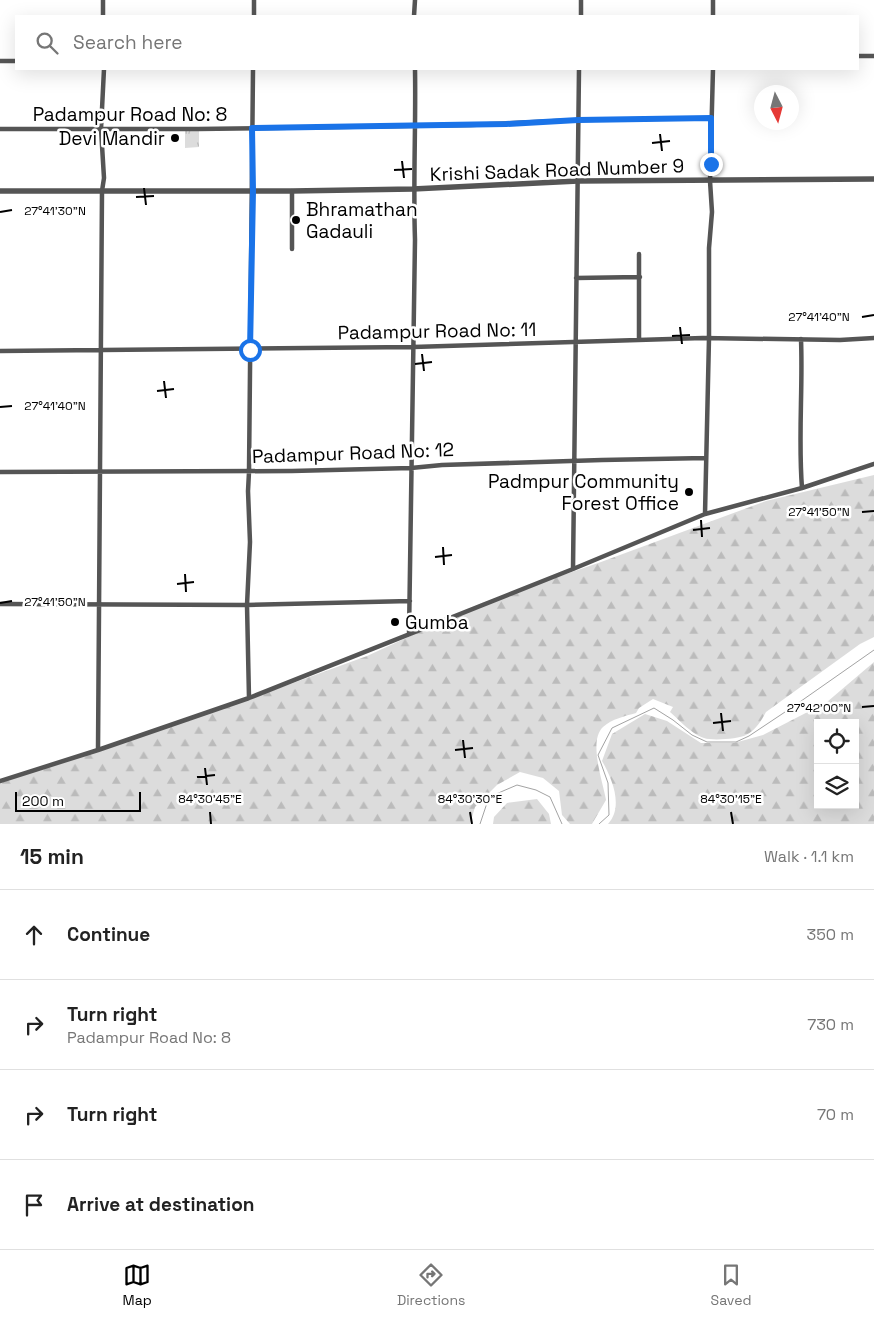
<!DOCTYPE html>
<html lang="en">
<head>
<meta charset="utf-8">
<style>
  :root { --surface:#fff; --page:#f6f6f6; --text:#222; --muted:#767676; --line:#e0e0e0; --accent:#000 }
  body { margin:0; font-family:"Space Grotesk",sans-serif; background:var(--page); color:var(--text) }
  .controls { position:absolute; right:15px; bottom:15px; display:grid; overflow:hidden; border-radius:0px; box-shadow:0 5px 20px #0002 }
  .controls button { width:45px; height:45px; display:grid; place-items:center; padding:0; border:0; border-bottom:1px solid var(--line); background:var(--surface); color:var(--text); font:25px sans-serif }
  .compass { position:absolute; left:754px; top:85px; width:45px; height:45px; border-radius:50%; background:var(--surface); box-shadow:0 5px 20px #0002; rotate:174deg }
  .scale { position:absolute; left:15px; bottom:12px; width:126px; box-sizing:border-box; padding-left:5px; border:2px solid #000; border-top:0; font-size:14px; line-height:18px; white-space:nowrap; color:#000; -webkit-text-stroke:4px #fff; paint-order:stroke }
  .stop { position:absolute; width:15px; height:15px; margin:-11px; border:4px solid #1a73e8; border-radius:50%; background:#fff }
  .stop.end { background:#1a73e8; border-color:#fff; box-shadow:0 1px 5px #0008 }
  .list { margin:0; padding:0; list-style:none }
  h2 { display:flex; justify-content:space-between; align-items:center; height:65px; margin:0; padding:0 20px; font-size:21px }
  h2 small { font-size:16px; font-weight:400; color:var(--muted) }
  .list li { display:grid; grid-template-columns:32px 1fr auto; gap:15px; align-items:center; box-sizing:border-box; height:90px; padding:0 20px; border-top:1px solid var(--line) }
  .list b { display:block; font-size:19px; white-space:nowrap }
  .list p { margin:0; font-size:16px; white-space:nowrap; color:var(--muted) }
  .list em { font-size:16px; font-style:normal; color:var(--muted) }
  .icon { flex:none; width:28px; height:28px; fill:none; stroke:currentColor; stroke-width:2; stroke-linecap:round; stroke-linejoin:round }
  .map { position:relative; flex:none; width:874px; height:824px; overflow:hidden }
  .search { position:absolute; background:var(--surface); box-shadow:0 5px 20px #0002; left:15px; right:15px; top:15px; height:55px; display:flex; align-items:center; gap:12px; box-sizing:border-box; padding:0 18px; border-radius:0px; color:var(--muted); font-size:19px }
  .sheet { height:425px; background:var(--surface) }
  nav { display:flex; justify-content:space-around; align-items:center; box-sizing:border-box; height:70px; border-top:1px solid var(--line); background:var(--surface); font-size:14px; color:var(--muted) }
  nav a { display:grid; justify-items:center; gap:2px }
  nav .on { color:var(--accent) }
  .map>svg:first-child { display:block }
</style>
</head>
<body>
<div class="map">
<svg width="874" height="824" viewBox="0 0 874 824">
  <defs>
    <pattern id="forest-firs" width="22" height="20" patternUnits="userSpaceOnUse" patternTransform="scale(1.25)"><rect width="22" height="20" fill="#dcdcdc"/><path d="M5 1l3.5 6h-7zM16 11l3.5 6h-7z" fill="#bbb"/></pattern>
    <pattern id="park-tufts" width="24" height="20" patternUnits="userSpaceOnUse" patternTransform="scale(1.25)"><rect width="24" height="20" fill="#dcdcdc"/><path d="M3 7l-1-3M5 7V3M7 7l1-3M15 17l-1-3M17 17v-4M19 17l1-3" fill="none" stroke="#bbb"/></pattern>
  </defs>
  <rect width="100%" height="100%" fill="#fff"/>
  <!-- forest -->
  <path fill="url(#forest-firs)" fill-rule="evenodd" d="M874 475V637L860 644 766 712C761 721 756 730 746 735 739 739 712 741 704 738 693 735 679 720 670 712L673 707 653 699 639 708 636 713C625 716 612 719 603 727 588 741 603 782 606 800L592 824H570L562 815 559 791 543 778 520 772 497 785 475 807 470 824H0V783L241 702 367 656 482 603 601 562 766 501Z
    M874 662V824H608C624 807 612 778 602 761L612 734 645 714 667 721 701 743H734L763 735 827 702ZM818 723H855V805H818Z
    M537 799 549 814 551 824H493L494 817 507 803Z"/>
  <!-- park -->
  <path fill="url(#park-tufts)" d="M185 129H199V147L185 148Z"/>
  <g fill="none" stroke-linecap="round" stroke-linejoin="round">
    <!-- stream -->
    <path stroke="#a3a3a3" stroke-width="1" d="M480 824 489 797 517 785 536 790 550 797 562 824
      M599 824 609 815 608 783 598 755 612 728 654 708 673 720 692 735 707 742H736L749 736 794 706 874 650"/>
    <!-- minor -->
    <path stroke="#555" stroke-width="4.5" d="M103 0V16
      M713 0V16
      M254 16V0
      M414 16 415 0
      M581 16V0
      M858 56H874
      M0 61H16
      M0 129H198L471 125 578 120 711 118
      M292 249V191
      M576 278 640 277
      M801 339C803 389 798 438 802 488
      M639 340V254
      M0 351 413 347 703 338 840 340 874 338
      M0 472 292 471 411 468 442 465 602 460 706 458
      M705 514 709 338V248L712 212 710 181 713 69
      M573 569 579 69
      M0 604 247 605 410 601
      M409 634 415 240C413 183 416 126 415 69
      M249 698 247 605 250 542 248 491 249 472 253 69
      M98 750C98 564 102 377 102 191L104 178 101 129 104 69
      M0 781 98 750 249 698 573 569 705 514 802 488 874 464"/>
    <!-- tertiary -->
    <path stroke="#555" stroke-width="5.5" d="M0 191H292L413 189 578 181 874 179"/>
  </g>
  <g fill="none" stroke-linecap="round" stroke-linejoin="round">
    <!-- route -->
    <path stroke="#1a73e8" stroke-width="6" d="M250 350 253 191 252 128 506 124 578 120 711 118V164"/>
  </g>
  <!-- ticks -->
  <path fill="none" stroke="#000" stroke-width="2" d="M660 134 662 151M652 143 670 141M402 161 404 178M394 170 412 169M144 188 146 205M136 197 154 196M0 212 12 210M862 317 874 315M680 327 682 344M672 336 690 335M422 354 424 371M415 364 432 362M164 381 166 398M157 391 174 389M0 407 12 406M862 512 874 511M701 520 702 537M693 530 710 528M443 547 444 565M435 557 452 555M185 574 186 592M177 584 194 582M0 603 12 601M862 707 874 706M721 713 723 731M713 723 731 721M463 740 465 758M455 750 473 748M205 768 207 785M197 777 215 775M210 812 211 824M470 812 472 824M731 812 733 824"/>
  <!-- markers -->
  <g fill="#000" stroke="#fff" stroke-width="2">
    <circle cx="175" cy="138" r="5"/>
    <circle cx="296" cy="220" r="5"/>
    <circle cx="689" cy="492" r="5"/>
    <circle cx="395" cy="622" r="5"/>
  </g>
  <g text-anchor="middle" dominant-baseline="central" stroke-width="5" stroke-linejoin="round" paint-order="stroke">
    <!-- street labels -->
    <g font-size="19" fill="#000" stroke="#fff">
      <text x="130" y="114">Padampur Road No: 8</text>
      <text transform="translate(557 170) rotate(-2)">Krishi Sadak Road Number 9</text>
      <text transform="translate(437 331) rotate(-1)">Padampur Road No: 11</text>
      <text transform="translate(353 453) rotate(-2)">Padampur Road No: 12</text>
    </g>
    <!-- poi labels -->
    <g font-size="19" fill="#000" stroke="#fff" text-anchor="end">
      <text x="165" y="138">Devi Mandir</text>
      <text x="306" y="209" text-anchor="start">Bhramathan<tspan x="306" dy="22">Gadauli</tspan></text>
      <text x="679" y="481">Padmpur Community<tspan x="679" dy="22">Forest Office</tspan></text>
      <text x="405" y="622" text-anchor="start">Gumba</text>
    </g>
  </g>
  <g font-size="12" text-anchor="middle" fill="#000" stroke="#fff" stroke-width="5" stroke-linejoin="round" paint-order="stroke">
    <text x="55" y="215">27°41'30"N</text>
    <text x="819" y="321">27°41'40"N</text>
    <text x="55" y="410">27°41'40"N</text>
    <text x="819" y="516">27°41'50"N</text>
    <text x="55" y="606">27°41'50"N</text>
    <text x="819" y="712">27°42'00"N</text>
    <text x="210" y="803">84°30'45"E</text>
    <text x="470" y="803">84°30'30"E</text>
    <text x="731" y="803">84°30'15"E</text>
  </g>
</svg>
<div class="controls">
<button><svg class="icon" aria-label="locate" viewBox="0 0 24 24"><circle cx="12" cy="12" r="6"/><path d="M12 2v4M12 18v4M2 12h4M18 12h4"/></svg></button>
<button><svg class="icon" aria-label="layers" viewBox="0 0 24 24"><path d="M12 4l9 5-9 5-9-5zM3 14l9 5 9-5"/></svg></button>
</div>
<svg class="compass" viewBox="-18 -18 36 36"><path d="M0-13l5 13h-10z" fill="#e53935"/><path d="M0 13l5-13h-10z" fill="#767676"/></svg>
<div class="scale">200 m</div>
<div class="stop" style="left:250px;top:350px"></div>
<div class="stop end" style="left:711px;top:164px"></div>
<div class="search"><svg class="icon" aria-label="search" viewBox="0 0 24 24"><circle cx="10" cy="10" r="6"/><path d="M15 15l6 6"/></svg>Search here</div>
</div>
<section class="sheet">
<h2>15 min<small>Walk · 1.1 km</small></h2>
<ul class="list">
<li><svg class="icon" aria-label="ahead" viewBox="0 0 24 24"><path d="M12 20V5M6 11l6-6 6 6"/></svg><div><b>Continue</b></div><em>350 m</em></li>
<li><svg class="icon" aria-label="right" viewBox="0 0 24 24"><path d="M7 20v-9h11M14 6l5 5-5 5"/></svg><div><b>Turn right</b><p>Padampur Road No: 8</p></div><em>730 m</em></li>
<li><svg class="icon" aria-label="right" viewBox="0 0 24 24"><path d="M7 20v-9h11M14 6l5 5-5 5"/></svg><div><b>Turn right</b></div><em>70 m</em></li>
<li><svg class="icon" aria-label="arrive" viewBox="0 0 24 24"><path d="M6 21V4h12l-3 4 3 4H6"/></svg><div><b>Arrive at destination</b></div></li>
</ul>
</section>
<nav>
<a class="on"><svg class="icon" aria-label="map" viewBox="0 0 24 24"><path d="M3 6l6-2 6 2 6-2v14l-6 2-6-2-6 2zM9 4v14M15 6v14"/></svg>Map</a>
<a><svg class="icon" aria-label="directions" viewBox="0 0 24 24"><path d="M12 3l9 9-9 9-9-9zM9 14v-3h6M13 9l2 2-2 2"/></svg>Directions</a>
<a><svg class="icon" aria-label="saved" viewBox="0 0 24 24"><path d="M7 4h10v16l-5-4-5 4z"/></svg>Saved</a>
</nav>
</body>
</html>
